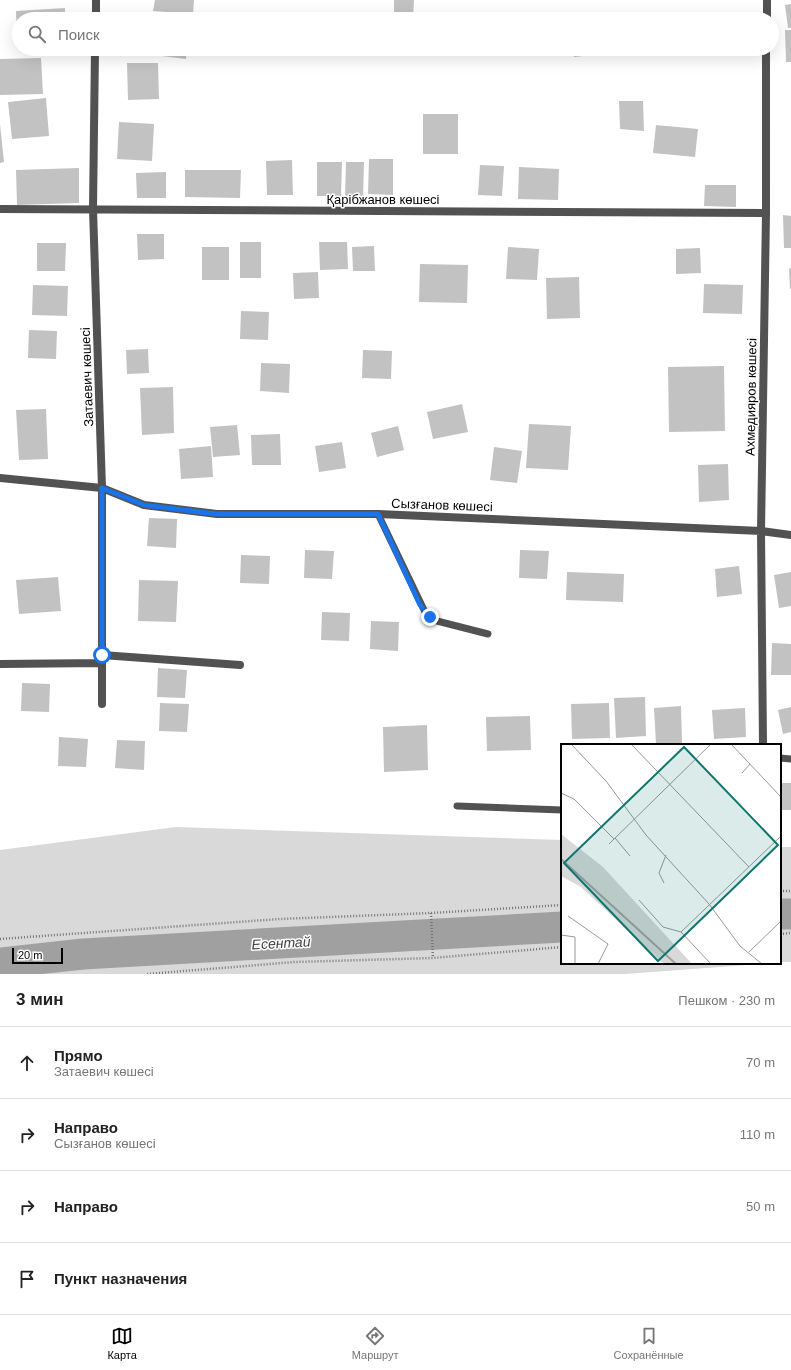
<!DOCTYPE html>
<html lang="ru">
<head>
<meta charset="utf-8">
<style>
  :root { --surface:#fff; --page:#f6f6f6; --text:#222; --muted:#767676; --line:#e0e0e0; --accent:#000 }
  body { margin:0; font-family:Arial,sans-serif; background:var(--page); color:var(--text) }
  .scale { position:absolute; left:12px; bottom:10px; width:51px; box-sizing:border-box; padding-left:4px; border:2px solid #000; border-top:0; font-size:11px; line-height:14px; white-space:nowrap; color:#000; -webkit-text-stroke:3px #fff; paint-order:stroke }
  .stop { position:absolute; width:12px; height:12px; margin:-9px; border:3px solid #1a73e8; border-radius:50%; background:#fff }
  .stop.end { background:#1a73e8; border-color:#fff; box-shadow:0 1px 4px #0008 }
  .list { margin:0; padding:0; list-style:none }
  h2 { display:flex; justify-content:space-between; align-items:center; height:52px; margin:0; padding:0 16px; font-size:17px }
  h2 small { font-size:13px; font-weight:400; color:var(--muted) }
  .list li { display:grid; grid-template-columns:26px 1fr auto; gap:12px; align-items:center; box-sizing:border-box; height:72px; padding:0 16px; border-top:1px solid var(--line) }
  .list b { display:block; font-size:15px; white-space:nowrap }
  .list p { margin:0; font-size:13px; white-space:nowrap; color:var(--muted) }
  .list em { font-size:13px; font-style:normal; color:var(--muted) }
  .icon { flex:none; width:22px; height:22px; fill:none; stroke:currentColor; stroke-width:2; stroke-linecap:round; stroke-linejoin:round }
  .map { position:relative; flex:none; width:791px; height:974px; overflow:hidden }
  .search { position:absolute; background:var(--surface); box-shadow:0 4px 16px #0002; left:12px; right:12px; top:12px; height:44px; display:flex; align-items:center; gap:10px; box-sizing:border-box; padding:0 14px; border-radius:22px; color:var(--muted); font-size:15px }
  .sheet { height:340px; background:var(--surface) }
  nav { display:flex; justify-content:space-around; align-items:center; box-sizing:border-box; height:56px; border-top:1px solid var(--line); background:var(--surface); font-size:11px; color:var(--muted) }
  nav a { display:grid; justify-items:center; gap:2px }
  nav .on { color:var(--accent) }
  .map>svg:first-child { display:block }
</style>
</head>
<body>
<div class="map">
<svg width="791" height="974" viewBox="0 0 791 974">
  <rect width="100%" height="100%" fill="#fff"/>
  <!-- green -->
  <path fill="#d9d9d9" d="M176 827 562 840V963H773L625 974H0V850Z
    M780 847H791V962H780Z"/>
  <g fill="none" stroke-linecap="round" stroke-linejoin="round">
    <!-- river -->
    <path stroke="#a0a0a0" stroke-width="31" d="M780 914H791
      M0 963 83 954 562 927"/>
  </g>
  <!-- building -->
  <path fill="#c2c2c2" d="M155 0H194L193 14 153 11Z
    M394 0H414L413 19H394Z
    M791 4V28H788L785 5Z
    M65 8V19H19V38H17L16 11Z
    M785 30H791V62H786Z
    M155 49H187L186 59 154 55Z
    M573 49H599L600 54 574 57Z
    M41 58 43 94 0 95V59Z
    M127 63H158L159 99 128 100Z
    M46 98 49 136 12 139 8 102Z
    M619 101H643L644 131 620 129Z
    M423 114H458V154H423Z
    M119 122 154 124 152 161 117 159Z
    M0 124 4 162 0 163Z
    M656 125 698 129 695 157 653 153Z
    M369 159H393V195L368 194Z
    M292 160 293 195H267L266 161Z
    M317 162H342L341 196H317Z
    M346 162H364L363 198 345 197Z
    M480 165 504 166 502 196 478 195Z
    M519 167 559 169 558 200 518 199Z
    M79 168V203L17 205 16 170Z
    M185 170H241L240 198 185 197Z
    M166 172V198H137L136 173Z
    M705 185H736V207L704 206Z
    M783 215 791 216V248H784Z
    M137 234H164V259L138 260Z
    M240 242H261V278H240Z
    M319 242H347L348 269 320 270Z
    M37 243H66L65 271H37Z
    M374 246 375 271H353L352 247Z
    M202 247H229V280H202Z
    M508 247 539 249 537 280 506 279Z
    M700 248 701 273 676 274V249Z
    M420 264 468 265 467 303 419 302Z
    M791 268V289H790L789 269Z
    M318 272 319 298 294 299 293 273Z
    M579 277 580 318 547 319 546 278Z
    M704 284 743 285 742 314 703 313Z
    M33 285 68 286 67 316 32 315Z
    M241 311 269 312 268 340 240 339Z
    M29 330 57 331 56 359 28 358Z
    M148 349 149 373 127 374 126 350Z
    M363 350 392 351 391 379 362 378Z
    M261 363 290 364 289 393 260 391Z
    M724 366 725 431 669 432 668 367Z
    M173 387 174 433 142 435 140 388Z
    M462 404 468 432 433 439 427 412Z
    M46 409 48 459 19 460 16 410Z
    M529 424 571 426 568 470 526 468Z
    M237 425 240 455 213 457 210 427Z
    M398 426 404 450 377 457 371 433Z
    M280 434 281 465H252L251 435Z
    M342 442 346 468 319 472 315 446Z
    M211 446 213 477 181 479 179 449Z
    M494 447 522 451 517 483 490 480Z
    M728 464 729 500 699 502 698 465Z
    M149 518 177 519 176 548 147 546Z
    M305 550 334 551 332 579 304 578Z
    M520 550 549 551 547 579 519 578Z
    M241 555 270 556 269 584 240 583Z
    M739 566 742 594 717 597 715 569Z
    M567 572 624 574 623 602 566 600Z
    M791 572V606L779 608 774 575Z
    M58 577 61 611 19 614 16 580Z
    M139 580 178 581 176 622 138 621Z
    M322 612 350 613 349 641 321 640Z
    M371 621 399 622 398 651 370 649Z
    M772 643 791 644V675H771Z
    M158 668 187 670 185 698 157 697Z
    M22 683 50 684 49 712 21 711Z
    M645 697 646 736 616 738 614 698Z
    M160 703 189 704 187 732 159 731Z
    M609 703 610 738 572 739 571 704Z
    M681 706 682 743 656 744 654 708Z
    M791 707V732L783 734 778 710Z
    M745 708 746 737 714 739 712 710Z
    M530 716 531 750 487 751 486 717Z
    M427 725 428 770 384 772 383 727Z
    M59 737 88 739 86 767 58 766Z
    M117 740 145 741 144 770 115 768Z
    M780 783H791V810H780Z"/>
  <g fill="none" stroke-linecap="round" stroke-linejoin="round">
    <!-- path -->
    <path stroke="#747474" stroke-width="2.5" stroke-dasharray="1 2" stroke-linecap="butt" d="M780 891H791
      M431 913 433 958
      M780 934 791 933
      M0 939 280 919 431 913 562 905
      M147 974 295 962 433 958 562 947"/>
    <!-- lane -->
    <path stroke="#525252" stroke-width="7" d="M378 514 425 612 437 621 488 634
      M780 758 791 759
      M457 806 562 810"/>
    <!-- street -->
    <path stroke="#525252" stroke-width="8" d="M96 19V0
      M767 19V0
      M95 49 93 209 102 488V704
      M0 209 766 213
      M0 478 102 488 144 505 217 514H378L761 531 791 535
      M102 655 240 665
      M0 664 102 663
      M763 745 761 531 766 213V49"/>
  </g>
  <g fill="none" stroke-linecap="round" stroke-linejoin="round">
    <!-- route -->
    <path stroke="#1a73e8" stroke-width="5" d="M102 655V488L144 505 216 514H378L420 605 430 617"/>
  </g>
  <g text-anchor="middle" dominant-baseline="central" stroke-width="3" stroke-linejoin="round" paint-order="stroke">
    <!-- street labels -->
    <g font-size="13" fill="#000" stroke="#fff">
      <text x="383" y="199">Қарібжанов көшесі</text>
      <text transform="translate(87 377) rotate(-92)">Затаевич көшесі</text>
      <text transform="translate(751 397) rotate(-89)">Ахмедияров көшесі</text>
      <text transform="translate(442 505) rotate(2)">Сызғанов көшесі</text>
    </g>
    <!-- water labels -->
    <g font-size="14" font-style="italic" fill="#414141" stroke="#fff">
      <text transform="translate(281 943) rotate(-3)">Есентай</text>
    </g>
  </g>
  <!-- overview -->
  <g transform="translate(561 744)">
    <rect width="220" height="220" fill="#fff"/>
    <path d="M0 90 42 123 131 220H103L20 143 0 132Z" fill="#d9d9d9"/>
    <path fill="none" stroke="#a0a0a0" stroke-width="2" d="M0 115 115 220"/>
    <path fill="none" stroke="#999" stroke-width="1" d="M10 0 45 37 85 91 148 160 179 202 201 220M70 0 188 123M170 0 220 53M181 29 189 20M0 49 13 55 53 95M54 94 69 112M48 100 150 0M103 139 98 129 105 111M78 156 102 183 120 188 150 220M7 172 47 200 37 220M120 188 220 92M0 191 14 193V220M188 208 220 177"/>
    <path fill="#0f766e" fill-opacity="0.15" stroke="#0f766e" stroke-width="2" d="M123 3 217 101 97 217 3 119Z"/>
    <rect width="220" height="220" fill="none" stroke="#000" stroke-width="2"/>
  </g>
</svg>
<div class="scale">20 m</div>
<div class="stop" style="left:102px;top:655px"></div>
<div class="stop end" style="left:430px;top:617px"></div>
<div class="search"><svg class="icon" aria-label="search" viewBox="0 0 24 24"><circle cx="10" cy="10" r="6"/><path d="M15 15l6 6"/></svg>Поиск</div>
</div>
<section class="sheet">
<h2>3 мин<small>Пешком · 230 m</small></h2>
<ul class="list">
<li><svg class="icon" aria-label="ahead" viewBox="0 0 24 24"><path d="M12 20V5M6 11l6-6 6 6"/></svg><div><b>Прямо</b><p>Затаевич көшесі</p></div><em>70 m</em></li>
<li><svg class="icon" aria-label="right" viewBox="0 0 24 24"><path d="M7 20v-9h11M14 6l5 5-5 5"/></svg><div><b>Направо</b><p>Сызғанов көшесі</p></div><em>110 m</em></li>
<li><svg class="icon" aria-label="right" viewBox="0 0 24 24"><path d="M7 20v-9h11M14 6l5 5-5 5"/></svg><div><b>Направо</b></div><em>50 m</em></li>
<li><svg class="icon" aria-label="arrive" viewBox="0 0 24 24"><path d="M6 21V4h12l-3 4 3 4H6"/></svg><div><b>Пункт назначения</b></div></li>
</ul>
</section>
<nav>
<a class="on"><svg class="icon" aria-label="map" viewBox="0 0 24 24"><path d="M3 6l6-2 6 2 6-2v14l-6 2-6-2-6 2zM9 4v14M15 6v14"/></svg>Карта</a>
<a><svg class="icon" aria-label="directions" viewBox="0 0 24 24"><path d="M12 3l9 9-9 9-9-9zM9 14v-3h6M13 9l2 2-2 2"/></svg>Маршрут</a>
<a><svg class="icon" aria-label="saved" viewBox="0 0 24 24"><path d="M7 4h10v16l-5-4-5 4z"/></svg>Сохранённые</a>
</nav>
</body>
</html>
